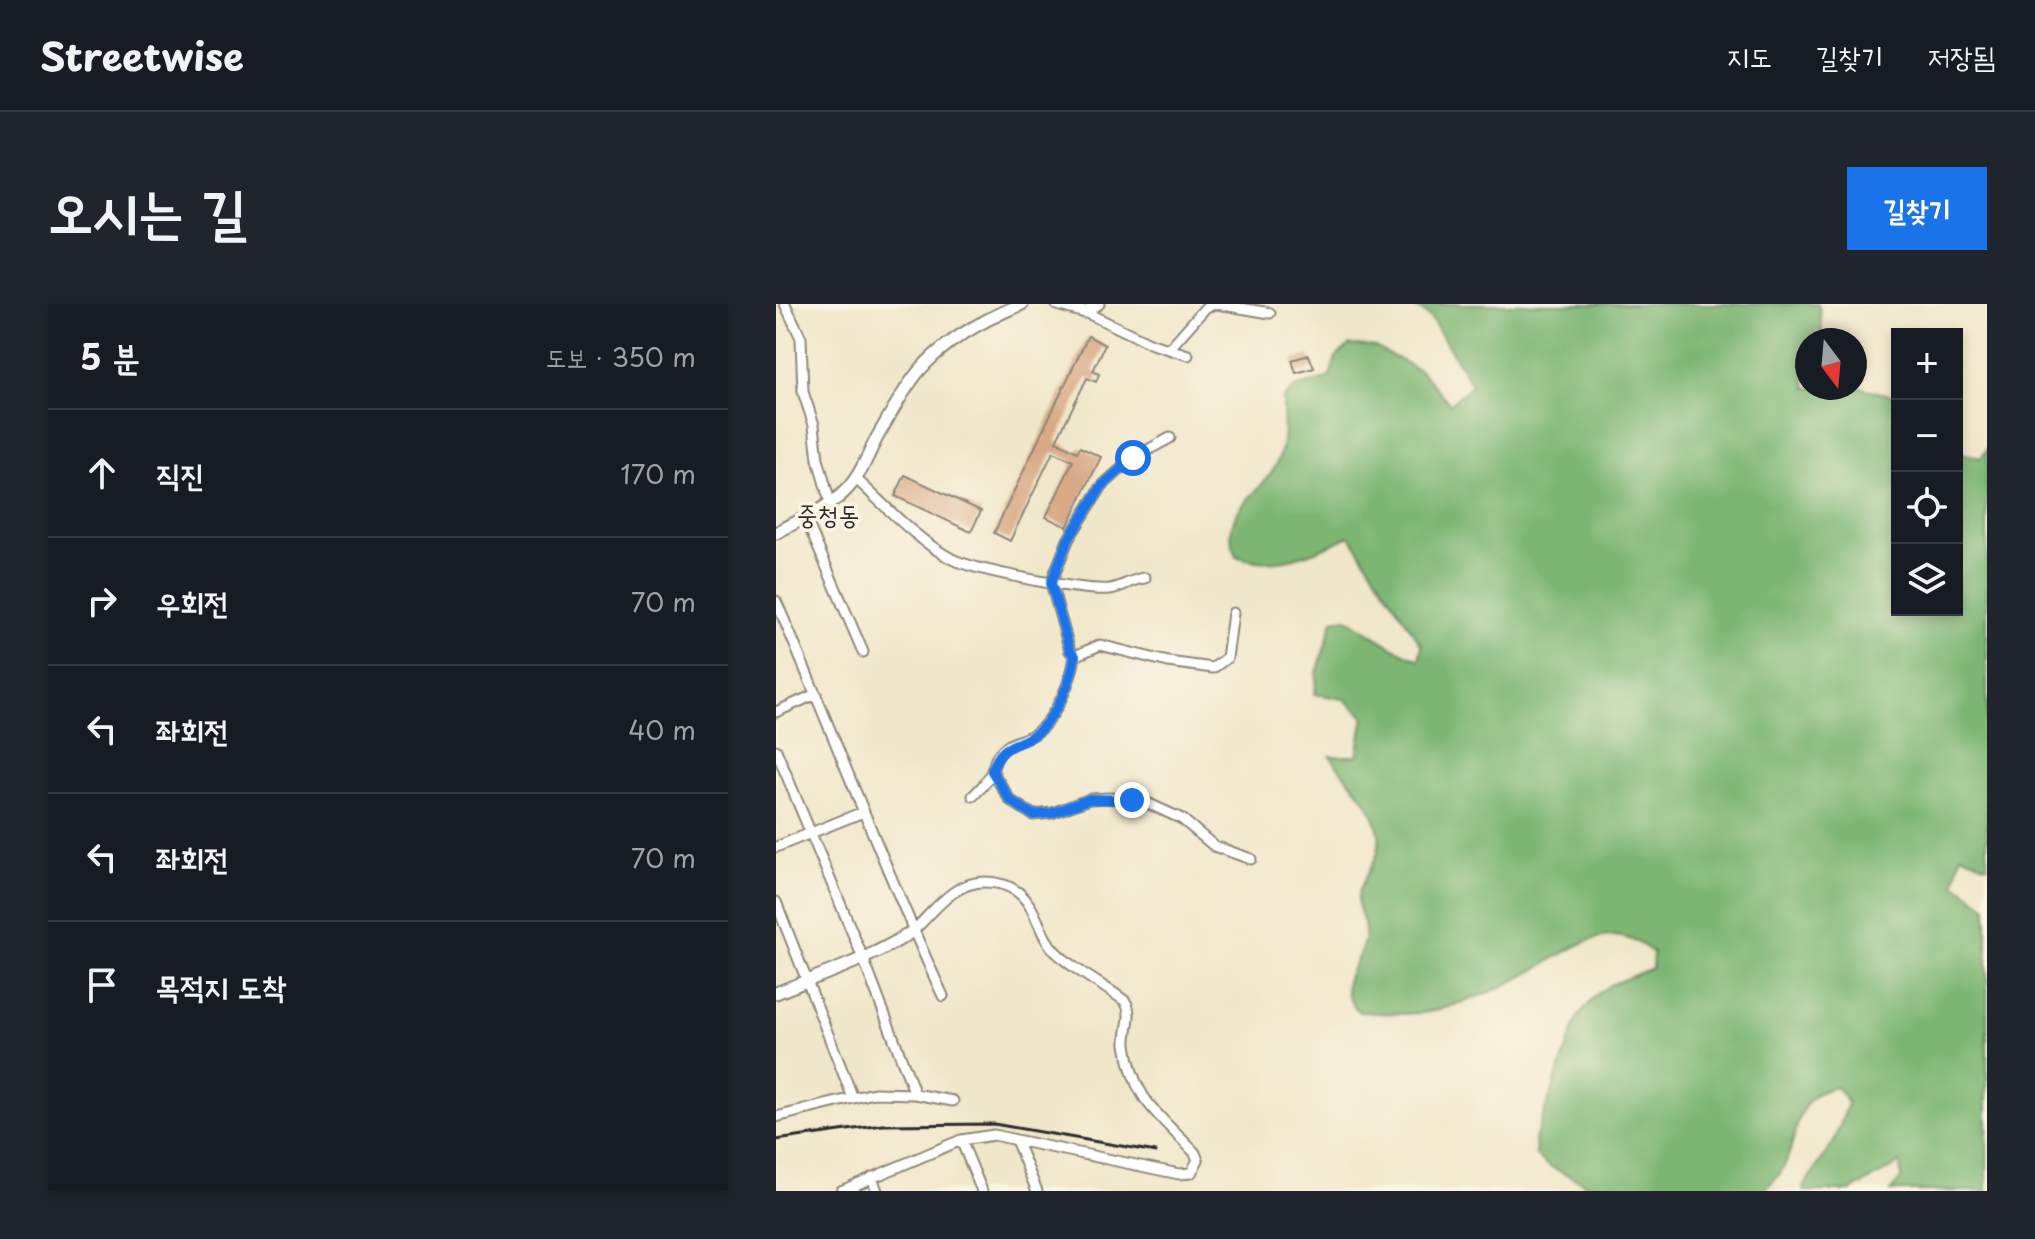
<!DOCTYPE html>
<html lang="ko">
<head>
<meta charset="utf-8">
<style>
  :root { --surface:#171b24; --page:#20242c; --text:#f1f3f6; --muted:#9ea1a6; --line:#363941; --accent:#1a73e8 }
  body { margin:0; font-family:"Playpen Sans","Poor Story",sans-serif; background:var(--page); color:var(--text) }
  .controls { position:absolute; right:24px; top:24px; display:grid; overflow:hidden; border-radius:0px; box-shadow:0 4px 12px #0003 }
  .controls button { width:72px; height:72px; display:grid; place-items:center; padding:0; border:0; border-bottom:2px solid var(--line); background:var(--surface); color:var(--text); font:40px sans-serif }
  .compass { position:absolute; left:1019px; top:24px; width:72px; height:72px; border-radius:50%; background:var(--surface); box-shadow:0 4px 12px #0003; rotate:164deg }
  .stop { position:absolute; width:24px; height:24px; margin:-18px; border:6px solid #1a73e8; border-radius:50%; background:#fff }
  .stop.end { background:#1a73e8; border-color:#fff; box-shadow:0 2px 8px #0008 }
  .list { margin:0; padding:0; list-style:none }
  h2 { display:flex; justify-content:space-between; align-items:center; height:104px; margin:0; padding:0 32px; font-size:34px }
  h2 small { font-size:26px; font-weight:400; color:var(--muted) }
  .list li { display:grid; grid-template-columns:52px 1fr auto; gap:24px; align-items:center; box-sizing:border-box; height:128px; padding:0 32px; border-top:2px solid var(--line) }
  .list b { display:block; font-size:30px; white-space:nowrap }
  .list em { font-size:26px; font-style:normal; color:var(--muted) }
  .icon { flex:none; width:44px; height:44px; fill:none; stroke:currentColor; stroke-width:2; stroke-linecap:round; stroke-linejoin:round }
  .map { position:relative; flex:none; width:1211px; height:887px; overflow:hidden; border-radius:0px }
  header { display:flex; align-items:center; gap:48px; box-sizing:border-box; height:112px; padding:0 40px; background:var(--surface); border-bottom:2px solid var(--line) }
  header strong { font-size:38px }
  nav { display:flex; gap:44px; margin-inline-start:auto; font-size:28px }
  .intro { display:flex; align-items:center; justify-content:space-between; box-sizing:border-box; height:192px; padding:0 48px }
  h1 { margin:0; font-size:56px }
  .button { padding:20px 36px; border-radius:0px; background:var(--accent); color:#fff; font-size:28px; font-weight:700 }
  main { display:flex; gap:48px; padding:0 48px }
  aside { flex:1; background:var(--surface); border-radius:0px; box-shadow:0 4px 12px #0003 }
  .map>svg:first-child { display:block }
</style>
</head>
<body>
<header>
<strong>Streetwise</strong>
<nav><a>지도</a><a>길찾기</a><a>저장됨</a></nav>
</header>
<div class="intro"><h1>오시는 길</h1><a class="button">길찾기</a></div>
<main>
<aside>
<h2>5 분<small>도보 · 350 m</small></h2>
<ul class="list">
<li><svg class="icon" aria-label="ahead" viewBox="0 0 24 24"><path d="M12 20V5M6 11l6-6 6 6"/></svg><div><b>직진</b></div><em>170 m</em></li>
<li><svg class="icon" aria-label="right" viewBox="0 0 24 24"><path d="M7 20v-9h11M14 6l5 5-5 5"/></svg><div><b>우회전</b></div><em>70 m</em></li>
<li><svg class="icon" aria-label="left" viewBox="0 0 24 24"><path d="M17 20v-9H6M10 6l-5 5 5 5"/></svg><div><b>좌회전</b></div><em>40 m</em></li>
<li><svg class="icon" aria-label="left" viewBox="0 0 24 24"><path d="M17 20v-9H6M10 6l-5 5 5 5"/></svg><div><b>좌회전</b></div><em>70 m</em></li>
<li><svg class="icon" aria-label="arrive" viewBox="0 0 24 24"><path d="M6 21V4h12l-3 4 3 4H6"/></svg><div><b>목적지 도착</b></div></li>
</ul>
</aside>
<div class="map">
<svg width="1211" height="887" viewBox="0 0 1211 887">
  <rect width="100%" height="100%" fill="#fcf5e5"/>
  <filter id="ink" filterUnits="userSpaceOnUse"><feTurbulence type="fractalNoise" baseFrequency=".0125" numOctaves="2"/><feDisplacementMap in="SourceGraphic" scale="16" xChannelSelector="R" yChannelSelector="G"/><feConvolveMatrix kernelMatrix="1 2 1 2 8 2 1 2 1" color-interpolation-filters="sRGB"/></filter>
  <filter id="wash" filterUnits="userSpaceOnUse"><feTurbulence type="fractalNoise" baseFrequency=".006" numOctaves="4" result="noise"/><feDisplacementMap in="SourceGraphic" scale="32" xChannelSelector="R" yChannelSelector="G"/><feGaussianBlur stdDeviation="1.8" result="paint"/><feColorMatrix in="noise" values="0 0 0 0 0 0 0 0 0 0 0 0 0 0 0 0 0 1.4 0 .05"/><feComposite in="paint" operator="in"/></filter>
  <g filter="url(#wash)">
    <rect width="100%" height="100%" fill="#f0e6c9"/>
    <!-- forest -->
    <path fill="#7db673" stroke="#54704f" stroke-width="2" d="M635 0H1041L1043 2 1047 36H1031V54L1026 59 1031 84 1079 82 1121 93V306H1181V148L1205 154 1211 145V562L1185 551 1179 579 1211 603V887H1115L1125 874 1124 859 1075 887H1028L1027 883 1058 838 1072 799 1060 783C1015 790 1024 837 1005 868 1001 875 992 880 988 887H824L775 863 760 852 759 835 802 713 821 690 834 681 876 664 877 649C833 611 795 646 755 668 728 683 698 695 669 704 642 713 611 709 583 708 552 677 588 661 589 629 590 614 578 603 583 588 590 567 606 554 603 530 599 499 571 477 554 452H581L588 412 568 395 539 390 541 369 557 316 570 314 616 343 643 356 646 342 574 232C535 249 503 267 460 252 439 201 492 192 504 151 510 133 507 114 507 95L519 84 547 76 554 72 560 53 573 41 597 42 645 67 674 100 696 81 654 13Z"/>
    <g id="blocks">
      <!-- building -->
      <path fill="#d9a986" d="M312 32 329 41 317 67 323 70 320 78 311 74 280 137 301 148 304 143 325 153 291 223 270 213 297 157 277 148 234 237 218 229Z
        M533 51 538 64 520 69 516 56Z
        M129 171 205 207 195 228 119 192Z"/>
    </g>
  </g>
  <g filter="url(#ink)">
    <use href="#blocks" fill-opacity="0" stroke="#8e887a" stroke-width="2"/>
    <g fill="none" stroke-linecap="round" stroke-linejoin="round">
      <!-- minor casing -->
      <g stroke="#8e887a" stroke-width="13">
        <path id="minor" d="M9 0 25 34 27 88 38 121 42 155 54 199
          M441 0 494 9
          M309 8 376 40 412 51
          M309 8 323 0
          M393 45 430 3 439 0
          M394 134 357 154 326 182 292 236 275 279 294 347 299 352 324 341 392 358 437 364 451 354 457 309
          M80 175C110 202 140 236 176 255 198 266 309 288 334 285 347 283 356 275 369 274
          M29 213 87 348
          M0 297C57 428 107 562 167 692
          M0 408 40 390
          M0 446 87 654 139 790
          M216 467 234 496 257 511 276 509 314 495 335 494 369 498 406 515 438 542 475 555
          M197 492C205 484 212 477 216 467 218 462 219 455 223 450 232 437 249 437 260 429 280 414 296 375 299 352
          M0 543 87 508
          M0 598 77 794
          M137 627C151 614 162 599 178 588 202 571 239 576 254 602 263 616 266 634 278 646 297 666 326 680 349 697 358 710 349 725 350 740 357 797 384 811 419 849L422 856 415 869 403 870 240 836
          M0 813 98 789 139 790 177 797
          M185 836 206 887
          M96 873 101 887
          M65 887 185 836 218 831 240 836 261 887"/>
      </g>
      <!-- tertiary casing -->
      <g stroke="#8e887a" stroke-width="15">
        <path id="tertiary" d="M281 0 309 8
          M0 229C24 215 55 204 73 183 87 168 93 147 103 130 116 108 127 86 143 67 169 36 209 15 246 0
          M0 689C46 670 96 655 137 627"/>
      </g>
      <!-- minor -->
      <use href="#minor" stroke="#fff" stroke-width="9"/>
      <!-- tertiary -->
      <use href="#tertiary" stroke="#fff" stroke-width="11"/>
      <!-- rail -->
      <path stroke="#2b2b2b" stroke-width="3" d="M0 836 107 821 218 820 380 848"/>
    </g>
  </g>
  <g fill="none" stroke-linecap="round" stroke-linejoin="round" filter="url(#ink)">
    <!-- route -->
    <path stroke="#1a73e8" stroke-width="10" d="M356 496 314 495 276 509 257 511 234 496 216 467C227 435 243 445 263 427 281 410 296 376 299 352L294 347 275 279 292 236 326 182 357 154"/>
  </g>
  <g text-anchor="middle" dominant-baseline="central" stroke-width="7" stroke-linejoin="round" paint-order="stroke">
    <!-- quarter labels -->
    <g font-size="26" fill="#2b2b2b" stroke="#fcf5e5">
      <text x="52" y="209">중청동</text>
    </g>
  </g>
</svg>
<div class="controls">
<button>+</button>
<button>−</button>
<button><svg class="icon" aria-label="locate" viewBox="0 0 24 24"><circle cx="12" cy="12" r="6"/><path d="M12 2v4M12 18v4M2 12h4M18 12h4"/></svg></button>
<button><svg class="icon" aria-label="layers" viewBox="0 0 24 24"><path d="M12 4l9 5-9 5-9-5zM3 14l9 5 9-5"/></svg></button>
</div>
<svg class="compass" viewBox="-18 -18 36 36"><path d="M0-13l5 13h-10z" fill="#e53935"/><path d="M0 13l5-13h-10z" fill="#9ea1a6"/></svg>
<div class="stop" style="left:357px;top:154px"></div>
<div class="stop end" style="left:356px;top:496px"></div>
</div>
</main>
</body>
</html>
